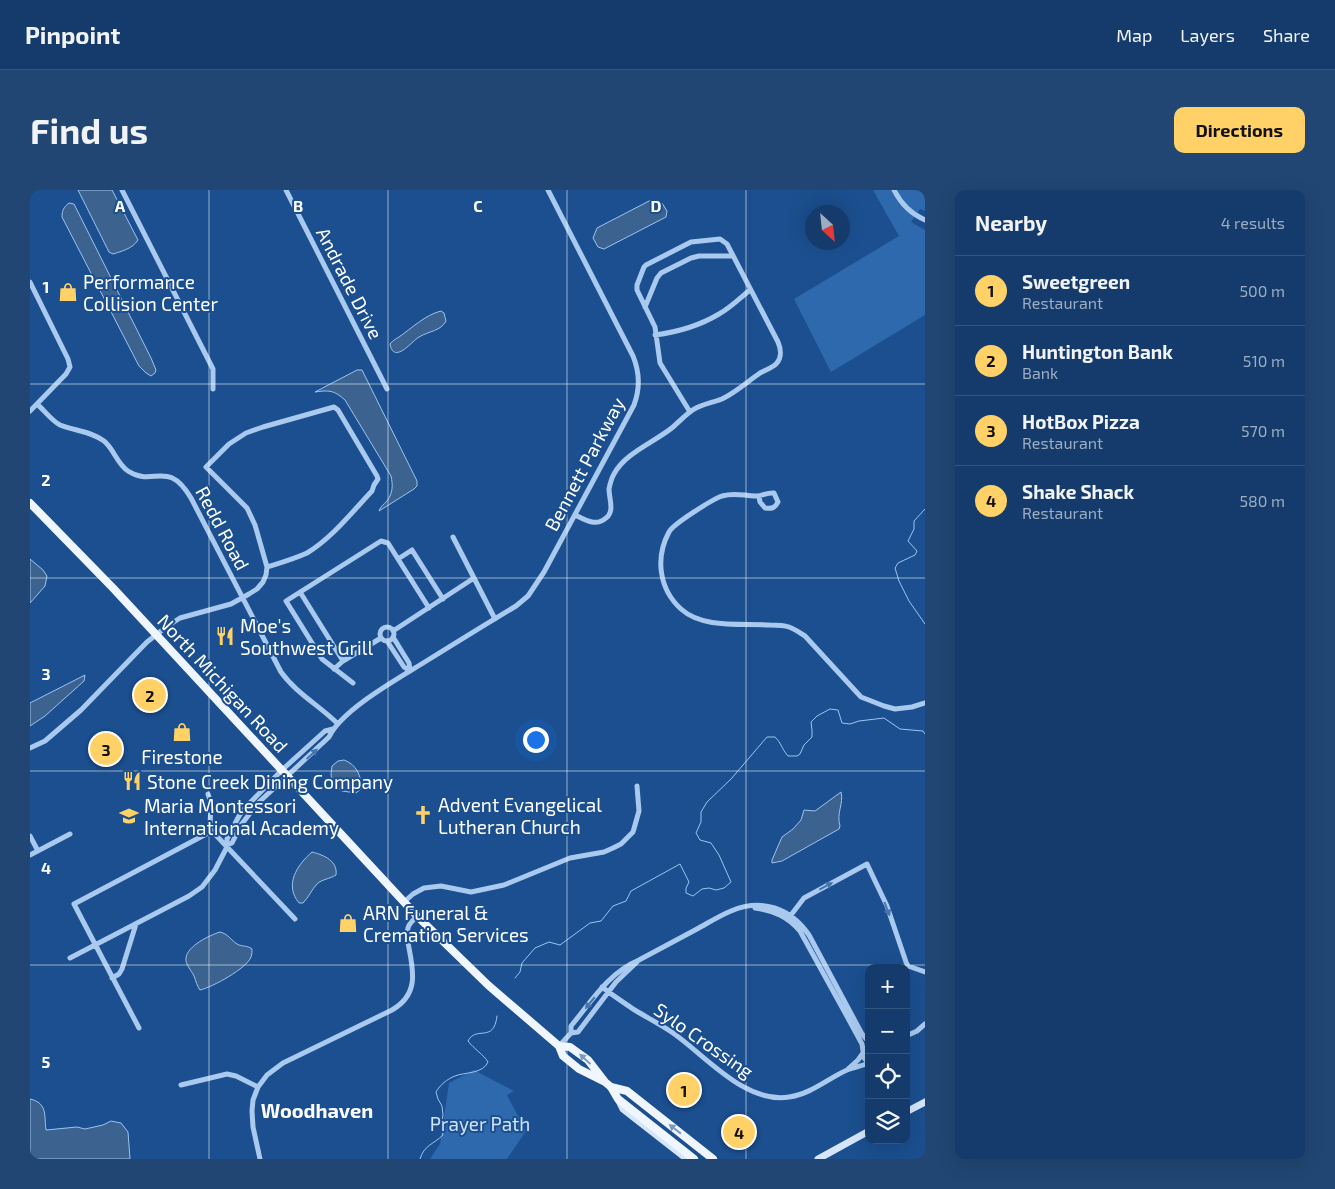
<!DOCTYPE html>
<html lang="en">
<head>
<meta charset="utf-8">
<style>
  :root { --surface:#143b6b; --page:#214673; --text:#f1f3f6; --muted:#9dadc1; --line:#33557e; --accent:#ffd166 }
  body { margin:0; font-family:"Exo 2",sans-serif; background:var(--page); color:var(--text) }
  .controls { position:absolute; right:15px; bottom:15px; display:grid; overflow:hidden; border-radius:10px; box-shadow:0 5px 20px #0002 }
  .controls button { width:45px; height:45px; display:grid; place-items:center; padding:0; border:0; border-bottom:1px solid var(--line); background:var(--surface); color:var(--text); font:25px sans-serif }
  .compass { position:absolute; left:775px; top:15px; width:45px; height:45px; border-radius:50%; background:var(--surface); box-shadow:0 5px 20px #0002; rotate:153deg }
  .you { position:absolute; left:505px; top:549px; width:18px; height:18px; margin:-12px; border:4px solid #fff; border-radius:50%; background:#1a73e8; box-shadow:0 0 0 8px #1a73e833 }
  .badge { display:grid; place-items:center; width:32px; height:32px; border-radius:50%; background:var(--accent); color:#111; font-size:16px; font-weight:700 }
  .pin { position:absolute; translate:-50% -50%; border:2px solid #fff; box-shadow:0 1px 5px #0006 }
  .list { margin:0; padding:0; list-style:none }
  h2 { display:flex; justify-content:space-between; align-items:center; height:65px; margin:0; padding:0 20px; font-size:21px }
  h2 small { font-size:16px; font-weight:400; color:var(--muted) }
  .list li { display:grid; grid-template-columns:32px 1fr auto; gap:15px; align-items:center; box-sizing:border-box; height:70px; padding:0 20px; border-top:1px solid var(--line) }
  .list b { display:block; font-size:19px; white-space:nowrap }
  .list p { margin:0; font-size:16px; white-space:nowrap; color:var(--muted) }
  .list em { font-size:16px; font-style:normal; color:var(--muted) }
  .icon { flex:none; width:28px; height:28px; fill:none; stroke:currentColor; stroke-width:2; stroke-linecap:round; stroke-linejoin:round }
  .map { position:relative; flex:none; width:895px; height:969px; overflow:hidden; border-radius:10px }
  header { display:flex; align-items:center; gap:30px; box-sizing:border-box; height:70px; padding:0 25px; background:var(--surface); border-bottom:1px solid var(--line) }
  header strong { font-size:24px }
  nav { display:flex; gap:28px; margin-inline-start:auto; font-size:18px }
  .intro { display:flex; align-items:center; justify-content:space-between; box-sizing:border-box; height:120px; padding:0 30px }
  h1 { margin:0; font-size:35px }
  .button { padding:12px 22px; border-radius:10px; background:var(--accent); color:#111; font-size:18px; font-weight:700 }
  main { display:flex; gap:30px; padding:0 30px }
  aside { flex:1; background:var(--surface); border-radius:10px; box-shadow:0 5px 20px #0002 }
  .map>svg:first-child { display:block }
</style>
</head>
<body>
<header>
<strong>Pinpoint</strong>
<nav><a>Map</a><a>Layers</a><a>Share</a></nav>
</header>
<div class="intro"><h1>Find us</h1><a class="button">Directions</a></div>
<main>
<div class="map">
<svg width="895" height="969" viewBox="0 0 895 969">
  <rect width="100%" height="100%" fill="#1b4f8f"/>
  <!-- green -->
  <path fill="#2e69ad" d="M843 0H895V21L890 19 881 32 895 40V125L801 182 764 109 869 46Z
    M444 880 484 901 477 905 496 941 477 969H400L410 954 419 893Z"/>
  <!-- water -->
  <path fill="#3c6290" stroke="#9cc4f0" d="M48 0H82L108 50C102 59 92 61 83 64L79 62Z
    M621 10 632 13 637 21 636 27 574 59 568 57 563 48 567 38Z
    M39 13 44 14 121 168 126 180 125 183 121 186 116 183 109 176 32 27C32 20 34 17 39 13Z
    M411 121 414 123 416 131C411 141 399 141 389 147 382 151 364 175 360 154 363 150 366 149 369 147 382 138 395 125 411 121Z
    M327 180H332L387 291V296L384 299 349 321C351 316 353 315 357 311 363 303 363 295 361 286L315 210C304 200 299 200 285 202Z
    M0 369 13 380 17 386 15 396 0 413Z
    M55 485 54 491 15 526 0 536V513Z
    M314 570C326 574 332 586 331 599L326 603 312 601 302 593 301 584 302 576 308 571Z
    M811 602C814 614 806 623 810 636L809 639 752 671 742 673V670L752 647 763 639 771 630 774 620 785 621Z
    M282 662C294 665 308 671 306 685 300 689 292 689 287 694 282 699 279 707 273 713H269C254 695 267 675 282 662Z
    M190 742C198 744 201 750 207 754 212 757 217 755 222 759 222 760 222 765 221 767 217 778 183 797 170 800 167 796 166 791 164 786 161 780 155 774 156 768 157 756 180 745 190 742Z
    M0 909C18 913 14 926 16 940L47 937 55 939 73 935 81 931 91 933 98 942 100 969H0Z"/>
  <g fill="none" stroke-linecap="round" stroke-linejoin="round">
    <!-- stream -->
    <path stroke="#9cc4f0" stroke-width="1" d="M895 319 884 331V339L878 351 887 361 885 365 868 373 865 378 869 391 879 411 895 434
      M485 788 490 782 492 773 505 758 519 752 530 755 560 733 571 731 583 716 596 711 601 701 650 674 659 692 656 698V703L663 706 672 699 679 698 686 700 694 698 701 692 689 665 681 653 670 650 666 643 671 632V622L677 612 701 589 737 547H745C752 554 751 558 758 566H767L770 564 774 555 782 547V540L781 532 787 526 800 519 808 520 812 533 820 534 829 531 854 528 870 539 893 541 895 544
      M390 969C394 955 404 954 413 945L411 936 413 925 412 916 408 909 406 902C410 895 417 889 425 886 435 882 453 884 458 872 454 865 444 859 438 851 446 835 464 854 467 826"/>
    <!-- street -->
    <path stroke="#a9c9ee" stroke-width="5" d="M92 0 183 179V199
      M256 0 357 199
      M864 0C871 14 881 24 895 30
      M0 92 38 169 40 177 36 184 0 221
      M615 117 627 88 631 83 661 68 669 66H703
      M625 145C648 142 669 136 689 124 700 118 710 108 720 100
      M7 214C14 220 22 231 30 235 45 241 61 241 74 251 84 259 87 274 98 281 124 298 137 268 161 308L251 482C266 503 290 516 308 534
      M729 307 730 312 735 318C742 319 745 318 748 312L744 303C737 302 733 306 726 306 714 306 705 302 692 306 683 309 643 334 639 342 625 368 629 399 651 419 673 439 712 433 740 435 746 435 753 435 759 437 765 439 770 443 775 446L831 507 854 516 865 519 882 517 895 513
      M545 325C555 330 566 337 576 328 585 321 579 309 579 299 580 294 581 289 584 284 595 263 625 252 643 237 650 231 658 222 666 218 674 214 684 212 692 209 706 202 717 192 730 183 735 180 742 178 746 174 752 168 751 159 748 152L697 54 690 49 661 52 616 75 614 77 607 95V100L625 137 630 173 660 222
      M423 347 465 429
      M270 402 313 471
      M399 418 368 369 382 360 413 409
      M350 444a7 7 0 1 1 14 0a7 7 0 1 1-14 0Z
      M363 441 444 388
      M363 447 379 473 380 481
      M357 451 374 477 380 481
      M304 479 313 471 351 448
      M323 493 292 469 256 411 351 351 358 353 368 369
      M0 558 15 551 51 520 117 452 136 437 150 428 201 414 219 404 227 399 233 392 236 385 237 377 225 335 217 318 176 277 199 254 216 243 233 237 304 217 308 220 347 286 348 289 344 295 342 301C322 322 302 348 277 363 264 369 250 373 237 377
      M178 604 181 613 180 636 182 641 265 729
      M0 646 8 661
      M197 655 202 653 211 635 227 614 299 547C312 519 371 487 398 470 427 452 456 434 486 416L498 406 514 382 604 215C610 199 610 183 603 166L518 0
      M0 665 40 644
      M374 712 383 704 394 698 411 696 441 702 474 695 540 668 574 662 583 658 591 654 603 642 609 621 607 596
      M725 718C744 721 757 726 770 741L819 830 832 854 833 861
      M761 725 774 708 837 674 857 716 876 772 878 776 895 782
      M40 768 159 706 172 697 185 680 197 657V649L209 626 214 619 252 580 295 541 303 539
      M82 788 89 784 92 779 106 734
      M572 797C582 805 593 812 603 819 616 827 630 834 643 843 676 866 715 914 759 907 781 904 797 889 817 880 824 877 832 876 839 873
      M109 838 44 714 182 641
      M541 843V836C561 812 578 783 609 770 628 760 648 749 667 739 678 733 689 726 701 721 732 708 760 718 779 745L832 844 839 852
      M876 846 887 841 895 834
      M529 856 541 843 548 842 586 792 607 772
      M839 856C831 860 831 868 839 872
      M818 879 828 870 833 863
      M151 895 197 884 206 886 228 897
      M230 969 223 937 222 921 223 910 228 897 237 885 253 873 362 820C388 805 384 783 379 758 378 752 376 745 378 738 379 733 384 730 387 726"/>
    <!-- secondary -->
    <path stroke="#d6e6fa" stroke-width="7" d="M588 909 593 919 657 969
      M876 922 895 912
      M788 969 839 941"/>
    <!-- primary -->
    <path stroke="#f0f6ff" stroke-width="8" d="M0 313 83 398 387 726 458 795 529 856 533 866 549 879 575 892
      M529 856 540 857 558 870 575 892 581 897 588 909 664 969
      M581 897 597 901 683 969"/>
  </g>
  <!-- one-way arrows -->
  <defs><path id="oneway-solid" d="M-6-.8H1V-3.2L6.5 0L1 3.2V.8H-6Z" transform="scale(1.25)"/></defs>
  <g fill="#4674ac">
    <use href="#oneway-solid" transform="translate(282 564) rotate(-43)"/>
    <use href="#oneway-solid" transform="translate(796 696) rotate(-28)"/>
    <use href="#oneway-solid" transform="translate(857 719) rotate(69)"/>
    <use href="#oneway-solid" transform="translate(560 813) rotate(129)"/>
  </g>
  <g fill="#7b9ac1">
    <use href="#oneway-solid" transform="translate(555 869) rotate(-137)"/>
    <use href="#oneway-solid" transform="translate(645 939) rotate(-142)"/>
  </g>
  <!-- grid -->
  <path fill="none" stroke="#fff" stroke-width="1" stroke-opacity="0.55" d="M179 0V969M358 0V969M537 0V969M716 0V969M0 194H895M0 388H895M0 581H895M0 775H895"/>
  <!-- icons -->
  <defs>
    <g id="shop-bare" transform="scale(1.5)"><path d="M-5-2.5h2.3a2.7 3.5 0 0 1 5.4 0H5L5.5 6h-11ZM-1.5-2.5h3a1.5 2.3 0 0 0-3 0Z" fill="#ffd166" stroke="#1b4f8f" stroke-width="2.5" paint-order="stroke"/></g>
    <g id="restaurant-bare" transform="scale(1.5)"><path d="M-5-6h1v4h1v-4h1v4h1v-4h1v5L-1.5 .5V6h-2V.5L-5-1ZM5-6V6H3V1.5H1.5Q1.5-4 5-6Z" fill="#ffd166" stroke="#1b4f8f" stroke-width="2.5" paint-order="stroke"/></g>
    <g id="church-bare" transform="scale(1.5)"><path d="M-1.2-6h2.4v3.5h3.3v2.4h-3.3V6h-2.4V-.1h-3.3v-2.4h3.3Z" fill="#ffd166" stroke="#1b4f8f" stroke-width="2.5" paint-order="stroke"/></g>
    <g id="school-bare" transform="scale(1.5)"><path d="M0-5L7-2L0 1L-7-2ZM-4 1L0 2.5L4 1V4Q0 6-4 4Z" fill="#ffd166" stroke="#1b4f8f" stroke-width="2.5" paint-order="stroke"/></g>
  </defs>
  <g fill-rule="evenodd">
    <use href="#shop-bare" x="38" y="102"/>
    <use href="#restaurant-bare" x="195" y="446"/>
    <use href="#shop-bare" x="152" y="542"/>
    <use href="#restaurant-bare" x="102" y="591"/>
    <use href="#church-bare" x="393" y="625"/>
    <use href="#school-bare" x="99" y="626"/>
    <use href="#shop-bare" x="318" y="733"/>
  </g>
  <g text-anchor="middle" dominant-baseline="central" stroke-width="4" stroke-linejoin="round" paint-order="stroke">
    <!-- poi labels -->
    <g font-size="19" fill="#fff" stroke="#1b4f8f" text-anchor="start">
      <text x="53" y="91">Performance<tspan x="53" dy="22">Collision Center</tspan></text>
      <text x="210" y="435">Moe's<tspan x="210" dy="22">Southwest Grill</tspan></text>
      <text x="152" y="566" text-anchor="middle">Firestone</text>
      <text x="117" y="591">Stone Creek Dining Company</text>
      <text x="408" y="614">Advent Evangelical<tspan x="408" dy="22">Lutheran Church</tspan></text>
      <text x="114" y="615">Maria Montessori<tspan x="114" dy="22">International Academy</tspan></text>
      <text x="333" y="722">ARN Funeral &amp;<tspan x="333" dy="22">Cremation Services</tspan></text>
    </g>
    <!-- street labels -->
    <g font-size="19" fill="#fff" stroke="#1b4f8f">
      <text transform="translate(320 93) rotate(63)">Andrade Drive</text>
      <text transform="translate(554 274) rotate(-62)">Bennett Parkway</text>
      <text transform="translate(193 338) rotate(62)">Redd Road</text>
      <text transform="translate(193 493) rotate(47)">North Michigan Road</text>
      <text transform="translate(674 850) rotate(35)">Sylo Crossing</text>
    </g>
    <!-- park labels -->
    <g font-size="19" fill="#cfe3fa" stroke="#1b4f8f">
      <text x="450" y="933">Prayer Path</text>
    </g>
    <!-- neighbourhood labels -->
    <g font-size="20" font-weight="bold" fill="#fff" stroke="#1b4f8f">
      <text x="287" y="920">Woodhaven</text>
    </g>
  </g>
  <g font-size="16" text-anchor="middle" font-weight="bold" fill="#fff" stroke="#1b4f8f" stroke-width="4" stroke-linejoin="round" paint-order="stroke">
    <text x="90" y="22">A</text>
    <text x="268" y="22">B</text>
    <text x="448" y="22">C</text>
    <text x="626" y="22">D</text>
    <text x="16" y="103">1</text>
    <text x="16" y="296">2</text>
    <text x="16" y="490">3</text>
    <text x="16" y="684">4</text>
    <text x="16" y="878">5</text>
  </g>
</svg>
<div class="controls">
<button>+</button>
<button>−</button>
<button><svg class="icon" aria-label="locate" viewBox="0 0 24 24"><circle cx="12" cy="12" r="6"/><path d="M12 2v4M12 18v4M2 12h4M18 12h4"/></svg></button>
<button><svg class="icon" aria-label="layers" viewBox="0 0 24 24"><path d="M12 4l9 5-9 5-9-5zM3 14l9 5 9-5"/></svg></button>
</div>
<svg class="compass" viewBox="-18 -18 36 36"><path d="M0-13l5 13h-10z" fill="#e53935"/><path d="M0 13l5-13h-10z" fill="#9dadc1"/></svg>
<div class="you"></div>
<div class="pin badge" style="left:654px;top:900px">1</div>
<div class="pin badge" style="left:120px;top:505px">2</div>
<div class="pin badge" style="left:76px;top:559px">3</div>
<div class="pin badge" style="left:709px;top:942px">4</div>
</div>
<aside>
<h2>Nearby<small>4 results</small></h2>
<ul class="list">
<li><span class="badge">1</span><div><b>Sweetgreen</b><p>Restaurant</p></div><em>500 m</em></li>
<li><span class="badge">2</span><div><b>Huntington Bank</b><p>Bank</p></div><em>510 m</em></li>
<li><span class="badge">3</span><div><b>HotBox Pizza</b><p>Restaurant</p></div><em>570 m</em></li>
<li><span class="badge">4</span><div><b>Shake Shack</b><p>Restaurant</p></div><em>580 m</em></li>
</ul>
</aside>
</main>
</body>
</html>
